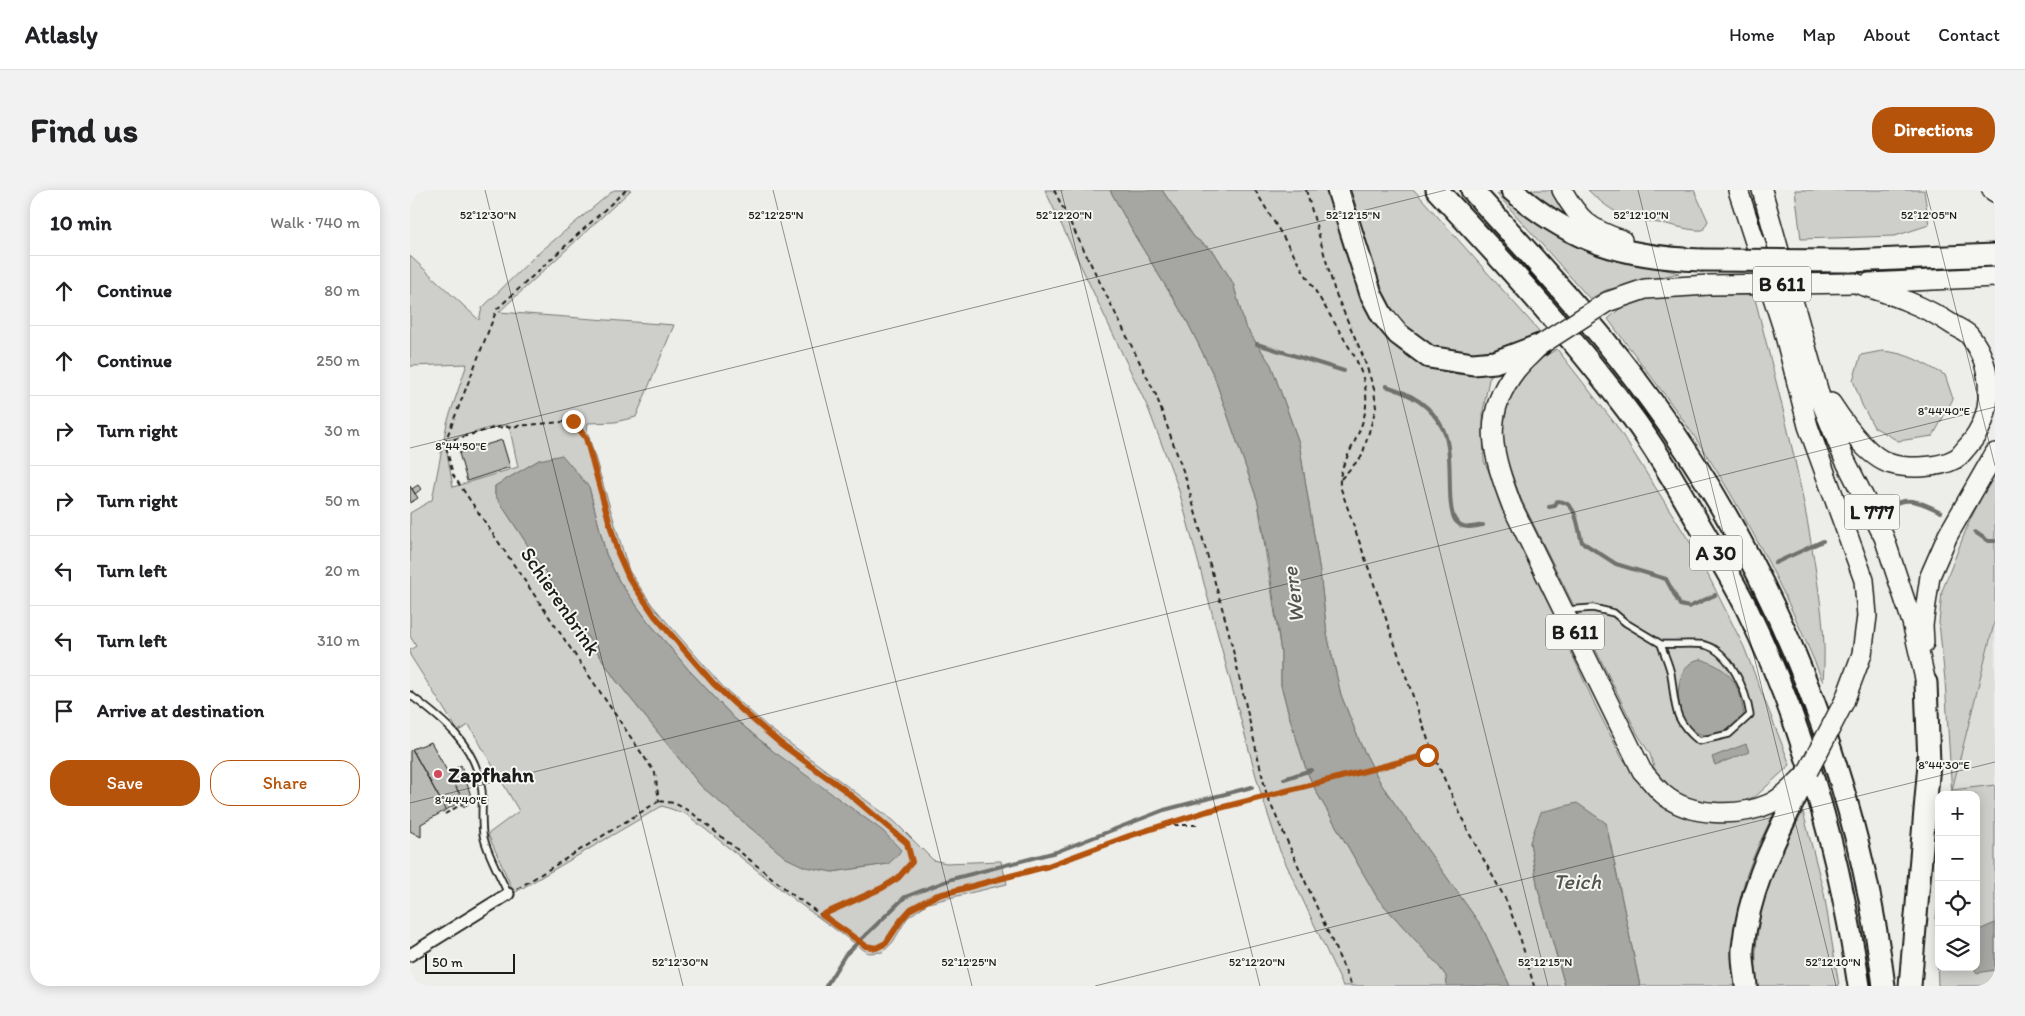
<!DOCTYPE html>
<html lang="en">
<head>
<meta charset="utf-8">
<style>
  :root { --surface:#fff; --page:#f2f2f2; --text:#202124; --muted:#757577; --line:#e0e0e0; --accent:#b45309 }
  body { margin:0; font-family:Itim,sans-serif; background:var(--page); color:var(--text) }
  .controls { position:absolute; right:15px; bottom:15px; display:grid; overflow:hidden; border-radius:10px; box-shadow:0 2px 12px #0003 }
  .controls button { width:45px; height:45px; display:grid; place-items:center; padding:0; border:0; border-bottom:1px solid var(--line); background:var(--surface); color:var(--text); font:25px sans-serif }
  .scale { position:absolute; left:15px; bottom:12px; width:90px; box-sizing:border-box; padding-left:5px; border:2px solid #1c1c1c; border-top:0; font-size:14px; line-height:18px; white-space:nowrap; color:#1c1c1c; -webkit-text-stroke:4px #f6f6f2; paint-order:stroke }
  .stop { position:absolute; width:15px; height:15px; margin:-11px; border:4px solid #b45309; border-radius:50%; background:#fff }
  .stop.end { background:#b45309; border-color:#fff; box-shadow:0 1px 5px #0008 }
  .list { margin:0; padding:0; list-style:none }
  h2 { display:flex; justify-content:space-between; align-items:center; height:65px; margin:0; padding:0 20px; font-size:21px }
  h2 small { font-size:16px; font-weight:400; color:var(--muted) }
  .list li { display:grid; grid-template-columns:32px 1fr auto; gap:15px; align-items:center; box-sizing:border-box; height:70px; padding:0 20px; border-top:1px solid var(--line) }
  .list b { display:block; font-size:19px; white-space:nowrap }
  .list em { font-size:16px; font-style:normal; color:var(--muted) }
  .actions { display:flex; gap:10px; padding:15px 20px }
  .actions a { flex:1; padding:11px 0; border:1px solid var(--accent); border-radius:20px; text-align:center; font-size:18px; color:var(--accent) }
  .actions .main { background:var(--accent); color:#fff }
  .icon { flex:none; width:28px; height:28px; fill:none; stroke:currentColor; stroke-width:2; stroke-linecap:round; stroke-linejoin:round }
  .map { position:relative; flex:none; width:1585px; height:796px; overflow:hidden; border-radius:20px }
  header { display:flex; align-items:center; gap:30px; box-sizing:border-box; height:70px; padding:0 25px; background:var(--surface); border-bottom:1px solid var(--line) }
  header strong { font-size:24px }
  nav { display:flex; gap:28px; margin-inline-start:auto; font-size:18px }
  .intro { display:flex; align-items:center; justify-content:space-between; box-sizing:border-box; height:120px; padding:0 30px }
  h1 { margin:0; font-size:35px }
  .button { padding:12px 22px; border-radius:20px; background:var(--accent); color:#fff; font-size:18px; font-weight:700 }
  main { display:flex; gap:30px; padding:0 30px }
  aside { flex:1; background:var(--surface); border-radius:20px; box-shadow:0 2px 12px #0003 }
  .map>svg:first-child { display:block }
</style>
</head>
<body>
<header>
<strong>Atlasly</strong>
<nav><a>Home</a><a>Map</a><a>About</a><a>Contact</a></nav>
</header>
<div class="intro"><h1>Find us</h1><a class="button">Directions</a></div>
<main>
<aside>
<h2>10 min<small>Walk · 740 m</small></h2>
<ul class="list">
<li><svg class="icon" aria-label="ahead" viewBox="0 0 24 24"><path d="M12 20V5M6 11l6-6 6 6"/></svg><div><b>Continue</b></div><em>80 m</em></li>
<li><svg class="icon" aria-label="ahead" viewBox="0 0 24 24"><path d="M12 20V5M6 11l6-6 6 6"/></svg><div><b>Continue</b></div><em>250 m</em></li>
<li><svg class="icon" aria-label="right" viewBox="0 0 24 24"><path d="M7 20v-9h11M14 6l5 5-5 5"/></svg><div><b>Turn right</b></div><em>30 m</em></li>
<li><svg class="icon" aria-label="right" viewBox="0 0 24 24"><path d="M7 20v-9h11M14 6l5 5-5 5"/></svg><div><b>Turn right</b></div><em>50 m</em></li>
<li><svg class="icon" aria-label="left" viewBox="0 0 24 24"><path d="M17 20v-9H6M10 6l-5 5 5 5"/></svg><div><b>Turn left</b></div><em>20 m</em></li>
<li><svg class="icon" aria-label="left" viewBox="0 0 24 24"><path d="M17 20v-9H6M10 6l-5 5 5 5"/></svg><div><b>Turn left</b></div><em>310 m</em></li>
<li><svg class="icon" aria-label="arrive" viewBox="0 0 24 24"><path d="M6 21V4h12l-3 4 3 4H6"/></svg><div><b>Arrive at destination</b></div></li>
</ul>
<div class="actions"><a class="main">Save</a><a>Share</a></div>
</aside>
<div class="map">
<svg width="1585" height="796" viewBox="0 0 1585 796">
  <rect width="100%" height="100%" fill="#edede9"/>
  <filter id="ink" filterUnits="userSpaceOnUse"><feTurbulence type="fractalNoise" baseFrequency=".02" numOctaves="2"/><feDisplacementMap in="SourceGraphic" scale="10" xChannelSelector="R" yChannelSelector="G"/><feConvolveMatrix kernelMatrix="1 2 1 2 8 2 1 2 1" color-interpolation-filters="sRGB"/></filter>
  <g filter="url(#ink)">
    <!-- built -->
    <path fill="#ddddda" d="M1585 430V595L1542 601Z"/>
    <!-- green -->
    <path fill="#cececb" stroke="#757574" fill-rule="evenodd" d="M204 0H221L89 122 264 135 226 227 205 232 178 233 177 241 219 381 242 415 313 497 359 538 484 631 523 670 536 673 591 671 597 694 518 713 497 728 483 752 473 762 458 763 386 711 276 624 252 616 104 703 78 644 109 621 59 535 48 541 0 465V460L6 456 0 446V323L22 310 37 233 57 174 0 176V66L69 130 72 118 124 67ZM99 235 108 277 43 297 35 251 83 237ZM129 270 179 297 196 364 209 391 237 430 278 479 324 528 363 561 478 674 422 682 376 668 291 596 205 489 85 305V296Z
      M635 0H700L725 46 777 131 804 186 848 312 871 463V495L879 525 897 582 907 603 968 709 1028 775 1036 786 1037 796H933L870 661 849 597 768 297 738 218Z
      M752 0H917C931 48 948 116 981 153 997 170 1038 186 1061 185 1069 184 1076 182 1084 181L1079 189 1073 221 1074 271 1186 517 1212 568 1243 603 1289 631 1329 629 1366 619C1340 671 1325 702 1326 761 1326 773 1325 785 1326 796H1230L1196 633 1120 652 1128 699 1155 796H1100L1072 737 971 594 951 555 931 505 917 444 910 382 889 253 861 175 835 136 823 93 804 62 784 47Z
      M935 0H1004L1130 142C1119 148 1105 158 1093 161 1060 168 1014 163 990 137 963 107 948 39 935 0Z
      M1109 0H1145L1167 36Z
      M1178 0H1284L1298 31 1293 40C1279 41 1268 36 1255 34 1217 28 1206 27 1178 0Z
      M1385 0H1514L1519 35 1485 46 1391 49Z
      M1089 3 1110 17 1211 69 1269 83 1196 100 1180 109 1087 4Z
      M1243 105H1344C1366 191 1389 277 1403 364 1410 407 1417 449 1413 492 1376 401 1330 311 1273 230 1249 196 1223 163 1198 129L1214 115Z
      M1147 159 1206 235 1288 365 1334 457 1380 575 1346 606 1331 612 1296 613 1263 603 1246 584 1240 564 1227 543 1111 309 1095 266 1091 235 1099 204 1113 179Z
      M1472 161C1499 163 1512 173 1535 185L1543 209 1523 246 1488 251 1464 237 1452 215 1443 190 1451 165Z
      M1585 281V430L1542 600 1585 595V796H1528L1526 728 1529 707V777H1566V605H1542L1535 490 1529 433 1532 401 1559 332Z
      M1393 622 1414 703 1429 796H1347C1340 732 1362 676 1393 622Z"/>
    <!-- water -->
    <path fill="#a6a6a3" stroke="#6f6f6d" d="M700 0H752L784 47 804 62 823 93 835 136 861 175 889 253 910 382 917 444 931 505 951 555 971 594 1072 737 1100 796H1037L1036 786 1028 775 968 709 907 603 897 582 879 525 871 495V463L859 375 848 312 804 186 777 131 725 46Z
      M152 265 179 297 196 364 209 391 237 430 278 479 324 528 363 561 473 641 491 660 487 666 478 674 422 682 395 677 376 668 291 596 205 489 85 305V296L129 270Z
      M1291 469C1322 480 1329 494 1334 525 1329 534 1321 537 1313 541 1263 565 1254 473 1291 469Z
      M1336 554 1339 562 1305 575 1302 567Z
      M1167 613 1196 633 1230 796H1155L1128 699 1120 652 1131 622Z
      M1585 733V780L1567 783 1563 777H1566L1569 740Z"/>
    <g fill="none" stroke-linecap="round" stroke-linejoin="round">
      <!-- stream -->
      <path stroke="#6f6f6d" stroke-width="4" d="M847 154 934 181
        M976 196C1001 204 1021 215 1033 239 1045 264 1035 313 1045 330 1052 340 1064 337 1073 335
        M1483 315C1498 305 1517 315 1531 322
        M1139 317 1145 316 1147 311C1168 311 1167 337 1172 352L1206 374 1256 389 1270 415 1279 417 1305 405
        M1565 342 1578 351H1585
        M1365 373 1413 351
        M874 589 901 580
        M416 796 435 765 495 707 542 689 646 662 754 620 842 597"/>
    </g>
    <!-- building -->
    <path fill="#b9b9b6" stroke="#1c1c1c" d="M92 250 100 277 57 291 49 263Z
      M8 295 11 299 5 304 2 299Z
      M0 296 8 308 0 313Z
      M21 552 53 610 36 620 2 559Z
      M2 559 36 620 11 634V647L0 641V561Z
      M51 575 61 606V611L54 618 51 612 53 610 38 583Z"/>
    <g fill="none" stroke-linecap="round" stroke-linejoin="round">
      <!-- service casing -->
      <g stroke="#1c1c1c" stroke-width="9">
        <path id="service" d="M1156 420 1183 418 1204 423 1216 433 1251 454C1254 464 1259 474 1261 484 1266 516 1262 529 1289 551L1319 544 1340 525C1336 501 1321 462 1295 455 1286 453 1262 455 1251 454
          M0 505C35 531 66 555 72 601 73 615 71 630 73 644 76 662 91 687 98 704"/>
      </g>
      <!-- minor casing -->
      <g stroke="#1c1c1c" stroke-width="15">
        <path id="minor" d="M0 765 98 704"/>
      </g>
      <!-- trunk casing -->
      <g stroke="#1c1c1c" stroke-width="22">
        <path id="trunk" d="M1152 0C1169 30 1179 39 1212 50
          M1328 0 1373 138 1398 236 1454 390 1457 426 1452 464 1434 512
          M1352 0 1412 214 1434 268 1474 347 1502 432 1516 493
          M1582 0 1585 2
          M1459 93 1585 87
          M1197 112 1235 99 1298 95
          M1130 155C1123 163 1113 171 1106 180 1070 226 1083 266 1102 316L1232 581C1239 588 1245 597 1253 604 1279 627 1329 627 1359 614 1373 608 1384 595 1395 585
          M1421 213C1434 233 1457 267 1481 274 1498 279 1529 278 1545 269 1550 267 1554 260 1558 256 1585 226 1585 177 1559 145 1555 141 1548 138 1543 135 1513 115 1480 104 1445 93
          M1514 453 1513 435 1520 386 1538 345 1585 263"/>
      </g>
      <!-- motorway casing -->
      <g stroke="#1c1c1c" stroke-width="25">
        <path id="motorway" d="M928 0 961 104 972 125 988 144 1019 167 1063 174 1085 172 1130 155
          M1027 0C1093 71 1159 143 1217 220 1243 254 1265 292 1286 329 1303 358 1321 387 1336 417 1394 536 1430 666 1449 796
          M1062 0C1124 69 1188 137 1243 213 1367 382 1448 588 1474 796
          M1102 0C1161 52 1213 67 1291 70
          M1439 71 1585 65
          M1336 796C1335 784 1332 770 1333 758 1339 693 1371 639 1398 581
          M1500 796 1519 574 1516 493"/>
      </g>
      <!-- path -->
      <path stroke="#1c1c1c" stroke-width="2" stroke-dasharray="5 4" stroke-linecap="butt" d="M216 0 87 119 35 252 43 285 245 583 249 611
        M644 0 746 205 776 289 818 439 857 606 942 796
        M845 0 945 167C962 205 959 223 941 259 935 272 929 281 930 296L1023 564 1059 643 1097 712 1110 747 1124 796
        M896 0 925 102 953 166 964 199 966 218 952 266 930 290
        M35 252 84 238 163 231 176 248 208 363 219 388 245 426 303 493 325 514 370 553 432 598 497 653 502 672 488 689 472 698 412 725
        M249 611 264 613 281 622 383 705 456 757 467 758 476 753 492 729 501 719 525 706 638 677 719 646 798 621 1023 564
        M35 624 52 614
        M755 635H787
        M107 699 249 611"/>
      <!-- service -->
      <use href="#service" stroke="#f6f6f2" stroke-width="5.5"/>
      <!-- minor -->
      <use href="#minor" stroke="#f6f6f2" stroke-width="11"/>
      <!-- trunk -->
      <use href="#trunk" stroke="#f6f6f2" stroke-width="19"/>
      <!-- motorway -->
      <use href="#motorway" stroke="#f6f6f2" stroke-width="21"/>
      <!-- trunk-bridge casing -->
      <g stroke="#1c1c1c" stroke-width="22" stroke-linecap="butt">
        <path id="trunk-bridge" d="M1298 95 1445 93
          M1130 155 1197 112
          M1398 581 1434 512"/>
      </g>
      <!-- motorway-bridge casing -->
      <g stroke="#1c1c1c" stroke-width="25" stroke-linecap="butt">
        <path id="motorway-bridge" d="M1291 70 1439 71"/>
      </g>
      <!-- trunk-bridge -->
      <use href="#trunk-bridge" stroke="#f6f6f2" stroke-width="19"/>
      <!-- motorway-bridge -->
      <use href="#motorway-bridge" stroke="#f6f6f2" stroke-width="21"/>
    </g>
  </g>
  <g fill="none" stroke-linecap="round" stroke-linejoin="round" filter="url(#ink)">
    <!-- route -->
    <path stroke="#b45309" stroke-width="6" d="M163 231 176 248 208 363 219 388 245 426 303 493 325 514 370 553 432 598 497 653 502 672 488 688 472 698 412 725 456 756 466 758 476 753 492 729 501 719 525 706 638 676 719 646 798 621 1017 565"/>
  </g>
  <!-- ticks -->
  <path fill="none" stroke="#1c1c1c" stroke-width="1" stroke-opacity="0.45" d="M75 0 273 796M363 0 562 796M651 0 850 796M940 0 1138 796M1228 0 1426 796M1516 0 1585 276M0 258 1036 0M0 613 1585 217M685 796 1585 572"/>
  <!-- markers -->
  <circle fill="#d1495b" stroke="#f6f6f2" stroke-width="2" cx="28" cy="584" r="5"/>
  <g text-anchor="middle" dominant-baseline="central" stroke-width="4" stroke-linejoin="round" paint-order="stroke">
    <!-- shield labels -->
    <g fill="#f6f6f2" stroke="#5d5d5c" stroke-width="1">
      <rect x="1343" y="76.5" width="58" height="35" rx="4"/>
      <rect x="1434.5" y="304.5" width="55" height="35" rx="4"/>
      <rect x="1280" y="345.5" width="52" height="35" rx="4"/>
      <rect x="1136" y="424.5" width="58" height="35" rx="4"/>
    </g>
    <g font-size="20" font-weight="bold" fill="#1c1c1c">
      <text x="1372" y="94">B 611</text>
      <text x="1462" y="322">L 777</text>
      <text x="1306" y="363">A 30</text>
      <text x="1165" y="442">B 611</text>
    </g>
    <!-- street labels -->
    <g font-size="21" fill="#1c1c1c" stroke="#f6f6f2">
      <text transform="translate(151 411) rotate(56)">Schierenbrink</text>
    </g>
    <!-- poi labels -->
    <g font-size="21" font-weight="bold" fill="#1c1c1c" stroke="#f6f6f2" text-anchor="start">
      <text x="38" y="584">Zapfhahn</text>
    </g>
    <!-- water labels -->
    <g font-size="22" font-style="italic" fill="#535352" stroke="#f6f6f2">
      <text transform="translate(883 405) rotate(-97)">Werre</text>
      <text x="1167" y="691">Teich</text>
    </g>
  </g>
  <g font-size="12" text-anchor="middle" fill="#1c1c1c" stroke="#f6f6f2" stroke-width="4" stroke-linejoin="round" paint-order="stroke">
    <text x="78" y="29">52°12'30"N</text>
    <text x="366" y="29">52°12'25"N</text>
    <text x="654" y="29">52°12'20"N</text>
    <text x="943" y="29">52°12'15"N</text>
    <text x="1231" y="29">52°12'10"N</text>
    <text x="1519" y="29">52°12'05"N</text>
    <text x="1534" y="225">8°44'40"E</text>
    <text x="51" y="260">8°44'50"E</text>
    <text x="1534" y="579">8°44'30"E</text>
    <text x="51" y="614">8°44'40"E</text>
    <text x="270" y="776">52°12'30"N</text>
    <text x="559" y="776">52°12'25"N</text>
    <text x="847" y="776">52°12'20"N</text>
    <text x="1135" y="776">52°12'15"N</text>
    <text x="1423" y="776">52°12'10"N</text>
  </g>
</svg>
<div class="controls">
<button>+</button>
<button>−</button>
<button><svg class="icon" aria-label="locate" viewBox="0 0 24 24"><circle cx="12" cy="12" r="6"/><path d="M12 2v4M12 18v4M2 12h4M18 12h4"/></svg></button>
<button><svg class="icon" aria-label="layers" viewBox="0 0 24 24"><path d="M12 4l9 5-9 5-9-5zM3 14l9 5 9-5"/></svg></button>
</div>
<div class="scale">50 m</div>
<div class="stop" style="left:1017px;top:565px"></div>
<div class="stop end" style="left:163px;top:231px"></div>
</div>
</main>
</body>
</html>
